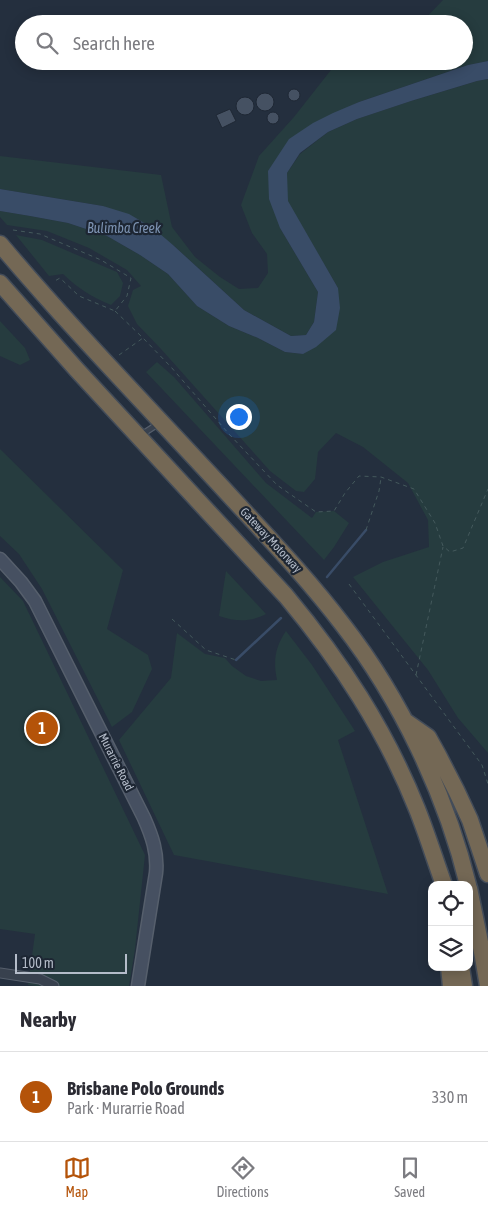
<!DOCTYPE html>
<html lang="en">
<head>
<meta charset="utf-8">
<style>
  :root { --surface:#fff; --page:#f2f2f3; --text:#2b2b33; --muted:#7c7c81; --line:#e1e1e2; --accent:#b45309 }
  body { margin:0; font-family:"Asap Condensed",sans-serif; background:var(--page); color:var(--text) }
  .controls { position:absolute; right:15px; bottom:15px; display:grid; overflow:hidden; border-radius:10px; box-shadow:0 2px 12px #0003 }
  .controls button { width:45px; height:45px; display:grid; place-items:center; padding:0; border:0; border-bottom:1px solid var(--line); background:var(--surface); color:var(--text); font:25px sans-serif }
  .scale { position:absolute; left:15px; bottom:12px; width:112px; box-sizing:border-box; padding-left:5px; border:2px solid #b4bcc9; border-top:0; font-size:14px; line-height:18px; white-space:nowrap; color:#b4bcc9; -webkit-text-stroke:4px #1d2633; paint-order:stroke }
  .you { position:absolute; left:238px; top:416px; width:18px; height:18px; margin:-12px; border:4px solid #fff; border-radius:50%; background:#1a73e8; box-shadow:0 0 0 8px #1a73e833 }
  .badge { display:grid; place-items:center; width:32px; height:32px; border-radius:50%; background:var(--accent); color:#fff; font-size:16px; font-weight:700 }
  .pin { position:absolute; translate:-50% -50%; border:2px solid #fff; box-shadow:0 1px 5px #0006 }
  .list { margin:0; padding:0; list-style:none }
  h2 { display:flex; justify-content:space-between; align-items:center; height:65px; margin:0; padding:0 20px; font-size:21px }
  h2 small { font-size:16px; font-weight:400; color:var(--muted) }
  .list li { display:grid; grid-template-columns:32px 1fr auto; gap:15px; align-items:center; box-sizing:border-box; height:90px; padding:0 20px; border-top:1px solid var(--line) }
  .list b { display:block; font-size:19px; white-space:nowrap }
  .list p { margin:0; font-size:16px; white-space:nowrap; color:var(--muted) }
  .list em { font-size:16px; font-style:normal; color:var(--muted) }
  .icon { flex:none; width:28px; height:28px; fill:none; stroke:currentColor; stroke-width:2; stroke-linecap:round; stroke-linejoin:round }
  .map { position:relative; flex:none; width:488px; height:986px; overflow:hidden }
  .search { position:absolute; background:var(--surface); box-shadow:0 2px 12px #0003; left:15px; right:15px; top:15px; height:55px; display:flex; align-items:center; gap:12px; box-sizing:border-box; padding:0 18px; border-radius:28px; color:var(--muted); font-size:19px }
  .sheet { height:155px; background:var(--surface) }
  nav { display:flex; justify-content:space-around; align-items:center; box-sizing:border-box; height:70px; border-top:1px solid var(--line); background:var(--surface); font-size:14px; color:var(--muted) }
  nav a { display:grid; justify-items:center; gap:2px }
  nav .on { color:var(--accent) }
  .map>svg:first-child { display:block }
</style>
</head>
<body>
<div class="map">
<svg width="488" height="986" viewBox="0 0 488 986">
  <rect width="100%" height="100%" fill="#242f3e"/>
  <!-- green -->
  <path fill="#263c3f" d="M443 0H488V61L468 65 359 102 289 139 280 228 318 292 314 322 306 335 291 336 244 310 173 245 103 206 0 189V156L161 175 172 227 195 257 220 277 239 289 258 288 268 273 267 254 252 233 241 205 259 156 294 117 338 61H464V24H420Z
    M488 79V753L458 718 428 670 353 577 383 562 429 547 428 520 408 483 363 447 336 433 318 452 315 479 304 492 296 491 270 471 161 349 137 324 128 306 133 290 141 286 127 270 89 248 47 231 7 225 0 217V211L30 216 68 223 107 236 140 255 168 274 197 306 229 326 258 338 285 352 303 354 338 288 287 201V173L300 154 328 132 357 119 411 101 477 81Z
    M16 235 42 240 117 272 123 283 120 296 111 305C90 296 79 289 63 274L49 276Z
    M0 321 25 348 30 360 20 365 0 356Z
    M157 362 174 377 266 483 312 518 316 512 334 511 349 523 334 547 324 560 146 372Z
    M0 449 123 570 107 629 148 655 152 669 132 712 112 727 42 589 19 554 0 536Z
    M226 571 266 614C251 622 236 622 219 616Z
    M0 577 23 601 145 855 135 949 129 986H36L28 985 35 934 0 929Z
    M286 631 312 665 355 731 338 740 388 894 174 855 119 740 171 678 177 633 205 654 225 658 232 666 246 676 261 681 277 680C273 661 275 647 286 631Z"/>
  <!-- water -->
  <path fill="#394c67" d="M488 61V79L477 81 411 101 357 119 328 132 300 153 287 173 288 201 338 288 340 308 336 330 316 347 303 354 285 352 258 338 229 326 197 306 168 274 140 255 107 236 68 223 30 216 0 211V189L103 206 129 214 153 228 173 245 244 310 291 336 306 335 314 322 318 292 280 228 269 199 268 171 289 139 313 123 333 113 359 102 468 65Z"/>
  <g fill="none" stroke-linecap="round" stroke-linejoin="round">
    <!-- stream -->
    <path stroke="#394c67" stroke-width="2.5" d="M327 577 366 530
      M236 660 281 618"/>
  </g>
  <!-- building -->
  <path fill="#455162" stroke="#1f2835" d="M288 95a6 6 0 1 1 12 0a6 6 0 1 1-12 0Z
    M256 102a9 9 0 1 1 18 0a9 9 0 1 1-18 0Z
    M236 106a9 9 0 1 1 18 0a9 9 0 1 1-18 0Z
    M230 109 236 121 222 128 216 115Z
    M267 118a6 6 0 1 1 12 0a6 6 0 1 1-12 0Z"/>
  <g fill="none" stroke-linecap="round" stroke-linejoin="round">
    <!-- lane casing -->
    <g stroke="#565f6c" stroke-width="7">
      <path id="lane" d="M141 435 158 424"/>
    </g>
    <!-- street casing -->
    <g stroke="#565f6c" stroke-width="11">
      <path id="street" d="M0 973 40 979 54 986"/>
    </g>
    <!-- secondary casing -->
    <g stroke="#565f6c" stroke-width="15">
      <path id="secondary" d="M0 559 21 582 35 601 144 818C152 836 158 853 156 873L138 986"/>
    </g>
    <!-- highway casing -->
    <g stroke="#434c59" stroke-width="19">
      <path id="highway" d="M0 244C70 327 146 405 220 485 262 531 305 575 343 625 400 698 446 794 468 885
        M0 283 77 370 286 596C341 662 385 729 417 809 427 834 435 860 444 885
        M405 721 428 737 438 755 456 790 470 820 488 874
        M469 888 483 957 488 986
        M449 967 451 986
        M461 967 464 986"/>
    </g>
    <!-- path -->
    <path stroke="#44595c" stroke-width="1" stroke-dasharray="4 4" stroke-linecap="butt" d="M13 230 40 234 101 260 131 278 127 296 115 311 79 296 60 278 53 282
      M115 311 143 338 171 367 229 434 277 485 316 512 334 511 345 493 359 476 381 477 414 489 435 523 443 546 450 552 463 548 488 489
      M119 355 143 338
      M366 530 379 491 381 478
      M349 584 482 765 488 784
      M172 619 206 650 236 660
      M416 675 443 547"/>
    <!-- lane -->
    <use href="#lane" stroke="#38414e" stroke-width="4.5"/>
    <!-- street -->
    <use href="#street" stroke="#38414e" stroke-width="9"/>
    <!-- secondary -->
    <use href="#secondary" stroke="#465061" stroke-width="12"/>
    <!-- highway -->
    <use href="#highway" stroke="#746855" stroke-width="16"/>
  </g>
  <g text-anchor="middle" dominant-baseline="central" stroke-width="4.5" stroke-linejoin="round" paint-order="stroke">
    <!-- street labels -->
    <g font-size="12" fill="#b4bcc9" stroke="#1d2633">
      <text transform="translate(271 540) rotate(47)">Gateway Motorway</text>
      <text transform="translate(116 762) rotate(63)">Murarrie Road</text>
    </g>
    <!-- water labels -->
    <g font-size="14" font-style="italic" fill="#7c92b1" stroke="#1d2633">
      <text x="124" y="228">Bulimba Creek</text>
    </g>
  </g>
</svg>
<div class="controls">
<button><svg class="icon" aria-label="locate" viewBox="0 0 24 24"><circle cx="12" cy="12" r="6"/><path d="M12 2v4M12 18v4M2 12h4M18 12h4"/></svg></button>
<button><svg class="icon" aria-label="layers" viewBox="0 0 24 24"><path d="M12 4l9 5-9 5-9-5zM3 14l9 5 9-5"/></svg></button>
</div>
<div class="scale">100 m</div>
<div class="you"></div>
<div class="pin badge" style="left:42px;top:728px">1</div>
<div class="search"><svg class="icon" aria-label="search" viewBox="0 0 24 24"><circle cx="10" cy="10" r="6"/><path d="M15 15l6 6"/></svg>Search here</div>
</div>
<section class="sheet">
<h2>Nearby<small></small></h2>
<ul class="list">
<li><span class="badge">1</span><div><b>Brisbane Polo Grounds</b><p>Park · Murarrie Road</p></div><em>330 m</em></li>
</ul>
</section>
<nav>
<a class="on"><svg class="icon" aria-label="map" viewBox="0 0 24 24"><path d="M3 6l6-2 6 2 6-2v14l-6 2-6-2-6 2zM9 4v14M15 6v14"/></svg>Map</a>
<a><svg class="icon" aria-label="directions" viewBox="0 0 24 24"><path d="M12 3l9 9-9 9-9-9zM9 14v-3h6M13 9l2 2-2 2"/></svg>Directions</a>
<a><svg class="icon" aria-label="saved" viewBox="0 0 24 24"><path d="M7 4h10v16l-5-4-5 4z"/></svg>Saved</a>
</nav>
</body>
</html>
